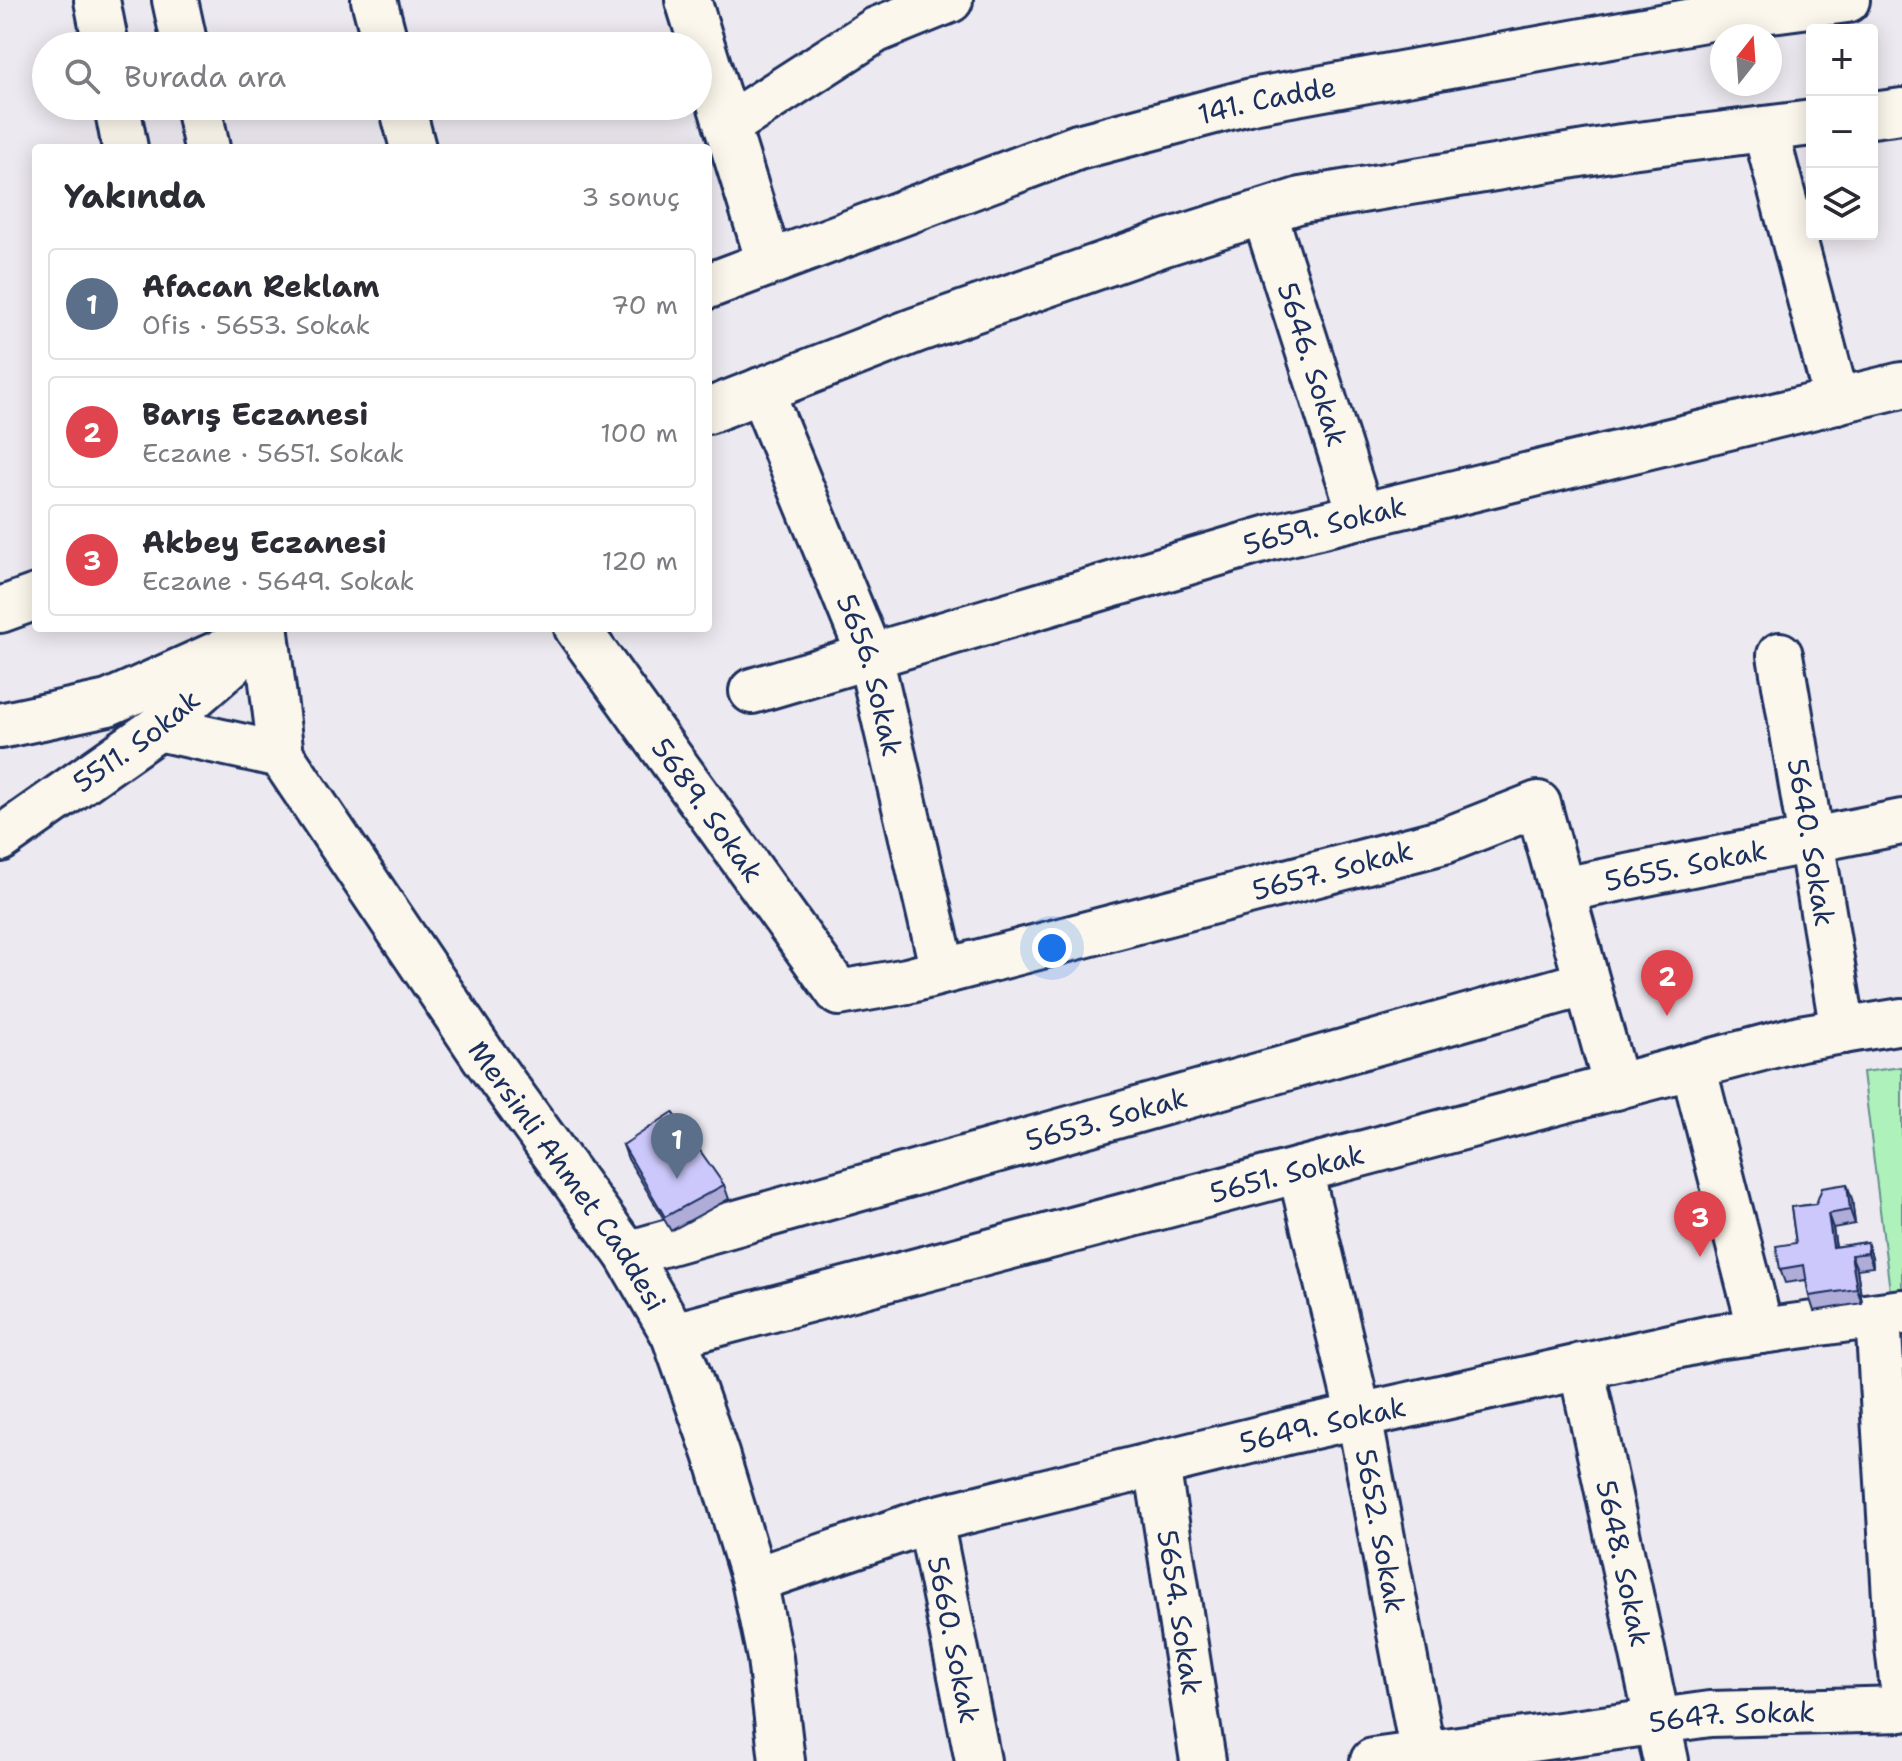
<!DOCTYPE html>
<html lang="tr">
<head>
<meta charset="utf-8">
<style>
  :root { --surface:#fff; --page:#f7f7f7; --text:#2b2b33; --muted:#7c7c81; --line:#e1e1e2; --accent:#c8321e }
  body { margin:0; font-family:"Shantell Sans",sans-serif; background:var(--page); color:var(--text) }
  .controls { position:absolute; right:24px; top:24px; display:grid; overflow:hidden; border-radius:8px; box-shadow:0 4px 20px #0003 }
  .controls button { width:72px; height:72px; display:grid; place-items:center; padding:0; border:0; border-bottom:2px solid var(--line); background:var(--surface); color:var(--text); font:40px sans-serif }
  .compass { position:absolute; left:1710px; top:24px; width:72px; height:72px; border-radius:50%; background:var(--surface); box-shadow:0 4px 20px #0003; rotate:17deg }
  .you { position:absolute; left:1052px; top:948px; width:28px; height:28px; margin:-20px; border:6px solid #fff; border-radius:50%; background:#1a73e8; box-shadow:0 0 0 12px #1a73e833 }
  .badge { display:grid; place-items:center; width:52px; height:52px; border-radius:50%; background:var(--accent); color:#fff; font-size:26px; font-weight:700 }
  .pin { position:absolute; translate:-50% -66px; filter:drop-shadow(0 2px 4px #0008) }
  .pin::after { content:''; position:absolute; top:42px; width:28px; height:24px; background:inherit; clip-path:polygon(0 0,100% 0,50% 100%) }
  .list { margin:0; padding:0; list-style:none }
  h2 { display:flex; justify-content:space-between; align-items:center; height:104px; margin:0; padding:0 32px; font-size:34px }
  h2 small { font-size:26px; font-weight:400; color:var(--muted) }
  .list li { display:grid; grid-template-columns:52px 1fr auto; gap:24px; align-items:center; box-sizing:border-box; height:112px; margin:0 16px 16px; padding:0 16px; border:2px solid var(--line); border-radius:8px }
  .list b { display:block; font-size:30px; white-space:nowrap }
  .list p { margin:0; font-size:26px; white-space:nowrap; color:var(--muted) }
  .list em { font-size:26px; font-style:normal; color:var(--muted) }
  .icon { flex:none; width:44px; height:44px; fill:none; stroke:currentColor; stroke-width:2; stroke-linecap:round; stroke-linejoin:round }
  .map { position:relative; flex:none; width:1902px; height:1761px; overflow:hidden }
  .search { position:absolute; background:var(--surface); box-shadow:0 4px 20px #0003; left:32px; top:32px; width:680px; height:88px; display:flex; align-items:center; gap:20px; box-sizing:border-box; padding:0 28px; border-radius:44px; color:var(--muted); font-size:30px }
  .panel { position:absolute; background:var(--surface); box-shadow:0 4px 20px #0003; left:32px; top:144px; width:680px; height:488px; border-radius:8px }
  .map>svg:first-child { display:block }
</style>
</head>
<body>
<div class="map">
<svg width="1902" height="1761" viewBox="0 0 1902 1761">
  <rect width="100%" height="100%" fill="#ede9f0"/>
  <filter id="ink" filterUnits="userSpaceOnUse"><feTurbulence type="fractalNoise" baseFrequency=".0125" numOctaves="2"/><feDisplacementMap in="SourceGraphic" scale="16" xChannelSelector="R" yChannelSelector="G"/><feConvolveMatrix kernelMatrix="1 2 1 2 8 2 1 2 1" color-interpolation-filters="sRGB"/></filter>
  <g filter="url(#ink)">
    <!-- green -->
    <path fill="#aef1bb" stroke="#64908c" stroke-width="2" d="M1902 1067V1290L1890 1291 1863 1072Z"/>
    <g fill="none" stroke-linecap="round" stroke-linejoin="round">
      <!-- minor casing -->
      <g stroke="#1b2f5e" stroke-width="50">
        <g id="minor">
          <path d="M97 0 106 46"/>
          <path d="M175 0 185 46"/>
          <path d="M374 0 386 46"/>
          <path d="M688 0 769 262"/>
          <path d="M117 106 125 148"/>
          <path d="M198 106 207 148"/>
          <path d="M402 106 413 148"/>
          <path d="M1872 115 1902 111"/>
          <path d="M727 126 876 30 950 0"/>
          <path d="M1765 129 1837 401"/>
          <path id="s1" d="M1264 212 1361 516"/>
          <path id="s2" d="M708 286 1078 147 1252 101 1710 18 1847 0"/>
          <path id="s3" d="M761 390 870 656 943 971"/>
          <path d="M708 411 916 330 1165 243 1301 200 1622 147 1812 123"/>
          <path d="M0 610 36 597"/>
          <path id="s4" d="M577 628 839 993 907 981 1444 841 1538 804 1616 1087"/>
          <path id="s5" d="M266 633 281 755 483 1055 627 1254 674 1335 716 1454 754 1580 770 1658 782 1761"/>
          <path id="s6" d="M1780 655 1843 1031"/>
          <path id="s7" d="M752 691 1273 537 1902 385"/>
          <path d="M0 726 108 703 224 651"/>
          <path d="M158 728 281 755"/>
          <path id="s8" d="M0 839 158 728 266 633"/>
          <path id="s9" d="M1562 890 1902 822"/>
          <path d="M1693 1066 1761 1331"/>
          <path id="s10" d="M1300 1170 1359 1416 1423 1755"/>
          <path id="s11" d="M627 1254 1587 983"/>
          <path d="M1878 1316 1898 1647 1902 1681"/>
          <path id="s12" d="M674 1335 1800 1038 1902 1021"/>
          <path id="s13" d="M1581 1366 1666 1761"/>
          <path id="s14" d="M1157 1464 1203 1761"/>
          <path id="s15" d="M930 1520 978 1761"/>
          <path id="s16" d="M754 1580 930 1520 1291 1431 1716 1337 1902 1312"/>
          <path id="s17" d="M1373 1761 1710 1714 1902 1709"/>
        </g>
      </g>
      <!-- minor -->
      <use href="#minor" stroke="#fbf7ec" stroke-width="44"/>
    </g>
    <!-- wall -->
    <path fill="#afacd8" stroke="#1b2f5e" stroke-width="2" d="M623 1145 724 1185 729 1199 671 1231 628 1159Z
      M1852 1199 1855 1224 1833 1228 1836 1247 1867 1242 1872 1257 1873 1267 1857 1269 1862 1303 1814 1311 1809 1296 1806 1280 1785 1283 1780 1269 1796 1243 1791 1207Z"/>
    <!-- shaded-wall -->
    <path fill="#8f8cb0" stroke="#1b2f5e" stroke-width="2" d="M1847 1184 1852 1199 1855 1224 1850 1210Z
      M1828 1214 1833 1228 1838 1262 1833 1247Z
      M1867 1242 1872 1257 1873 1267 1868 1253Z
      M1851 1255 1857 1269 1862 1303 1857 1289Z"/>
    <!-- building -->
    <path fill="#ccc8fb" stroke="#1b2f5e" stroke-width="2" d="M673 1112 724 1185 665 1217 623 1145Z
      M1847 1184 1850 1210 1828 1214 1833 1247 1867 1242 1868 1253 1851 1255 1857 1289 1809 1296 1804 1265 1780 1269 1776 1246 1796 1243 1791 1207 1816 1204 1822 1188Z"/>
  </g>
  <g text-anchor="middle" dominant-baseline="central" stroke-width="7" stroke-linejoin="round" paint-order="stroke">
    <!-- street labels -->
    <g font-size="28" fill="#1b2f5e" stroke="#fbf7ec">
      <text stroke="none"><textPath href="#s2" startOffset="590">141. Cadde</textPath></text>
      <text stroke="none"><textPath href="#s1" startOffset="160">5646. Sokak</textPath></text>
      <text stroke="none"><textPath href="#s7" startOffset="596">5659. Sokak</textPath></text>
      <text stroke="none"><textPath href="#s3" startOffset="306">5656. Sokak</textPath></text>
      <text stroke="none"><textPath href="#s8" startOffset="168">5511. Sokak</textPath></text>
      <text stroke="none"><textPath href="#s4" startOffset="224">5689. Sokak</textPath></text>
      <text stroke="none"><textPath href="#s6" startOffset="190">5640. Sokak</textPath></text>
      <text stroke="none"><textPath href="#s9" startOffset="126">5655. Sokak</textPath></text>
      <text stroke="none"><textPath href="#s4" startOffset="958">5657. Sokak</textPath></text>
      <text stroke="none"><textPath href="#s11" startOffset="498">5653. Sokak</textPath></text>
      <text stroke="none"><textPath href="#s12" startOffset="634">5651. Sokak</textPath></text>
      <text stroke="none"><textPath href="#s5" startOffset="632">Mersinli Ahmet Caddesi</textPath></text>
      <text stroke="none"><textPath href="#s16" startOffset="590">5649. Sokak</textPath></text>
      <text stroke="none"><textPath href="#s10" startOffset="370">5652. Sokak</textPath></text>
      <text stroke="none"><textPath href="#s13" startOffset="202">5648. Sokak</textPath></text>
      <text stroke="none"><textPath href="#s14" startOffset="150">5654. Sokak</textPath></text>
      <text stroke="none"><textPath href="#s15" startOffset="122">5660. Sokak</textPath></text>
      <text stroke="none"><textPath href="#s17" startOffset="362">5647. Sokak</textPath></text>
    </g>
  </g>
</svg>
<div class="controls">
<button>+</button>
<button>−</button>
<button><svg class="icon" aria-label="layers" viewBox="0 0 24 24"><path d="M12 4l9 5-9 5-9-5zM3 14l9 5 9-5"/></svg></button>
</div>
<svg class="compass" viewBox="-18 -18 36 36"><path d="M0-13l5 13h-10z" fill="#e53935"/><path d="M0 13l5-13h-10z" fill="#7c7c81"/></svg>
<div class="you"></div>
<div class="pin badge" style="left:677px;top:1179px;background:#5c6f8a">1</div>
<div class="pin badge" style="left:1667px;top:1016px;background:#e0444e">2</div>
<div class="pin badge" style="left:1700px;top:1257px;background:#e0444e">3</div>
<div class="search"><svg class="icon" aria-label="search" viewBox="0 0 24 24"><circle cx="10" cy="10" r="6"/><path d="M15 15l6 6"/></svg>Burada ara</div>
<section class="panel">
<h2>Yakında<small>3 sonuç</small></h2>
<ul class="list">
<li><span class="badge" style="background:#5c6f8a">1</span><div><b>Afacan Reklam</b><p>Ofis · 5653. Sokak</p></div><em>70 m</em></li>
<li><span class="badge" style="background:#e0444e">2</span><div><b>Barış Eczanesi</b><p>Eczane · 5651. Sokak</p></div><em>100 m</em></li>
<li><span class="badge" style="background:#e0444e">3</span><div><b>Akbey Eczanesi</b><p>Eczane · 5649. Sokak</p></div><em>120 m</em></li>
</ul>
</section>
</div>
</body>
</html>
